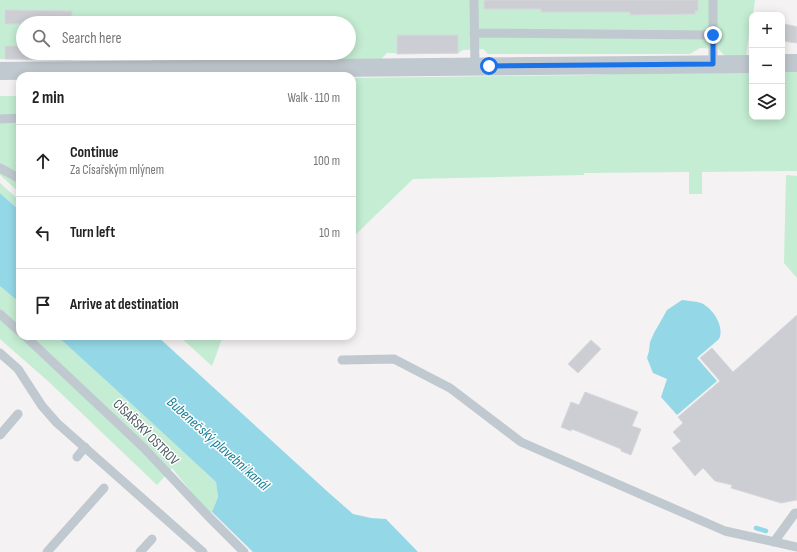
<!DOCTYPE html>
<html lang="en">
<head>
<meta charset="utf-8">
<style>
  :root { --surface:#fff; --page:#f6f6f6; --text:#222; --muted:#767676; --line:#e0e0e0 }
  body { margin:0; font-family:"Sofia Sans Condensed",sans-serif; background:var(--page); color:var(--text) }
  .controls { position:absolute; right:12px; top:12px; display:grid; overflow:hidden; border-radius:8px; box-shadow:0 2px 10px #0003 }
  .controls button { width:36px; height:36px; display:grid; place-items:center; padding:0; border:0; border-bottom:1px solid var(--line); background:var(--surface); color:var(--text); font:20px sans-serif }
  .stop { position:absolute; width:12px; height:12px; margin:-9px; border:3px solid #1a73e8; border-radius:50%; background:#fff }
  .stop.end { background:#1a73e8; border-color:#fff; box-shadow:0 1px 4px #0008 }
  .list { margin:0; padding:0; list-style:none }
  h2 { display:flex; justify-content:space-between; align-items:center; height:52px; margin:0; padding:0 16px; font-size:17px }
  h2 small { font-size:13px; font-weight:400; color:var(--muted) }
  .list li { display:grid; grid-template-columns:26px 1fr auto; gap:12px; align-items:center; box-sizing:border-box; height:72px; padding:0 16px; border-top:1px solid var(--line) }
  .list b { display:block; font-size:15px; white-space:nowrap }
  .list p { margin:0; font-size:13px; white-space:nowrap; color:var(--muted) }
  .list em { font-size:13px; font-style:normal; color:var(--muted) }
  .icon { flex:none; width:22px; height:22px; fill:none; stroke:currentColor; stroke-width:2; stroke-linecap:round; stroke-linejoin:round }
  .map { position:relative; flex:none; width:797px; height:552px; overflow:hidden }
  .search { position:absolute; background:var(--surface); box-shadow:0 2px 10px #0003; left:16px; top:16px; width:340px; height:44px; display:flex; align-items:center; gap:10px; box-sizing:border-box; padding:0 14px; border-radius:22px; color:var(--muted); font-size:15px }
  .panel { position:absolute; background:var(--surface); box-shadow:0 2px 10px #0003; left:16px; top:72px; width:340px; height:268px; border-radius:12px }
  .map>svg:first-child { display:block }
</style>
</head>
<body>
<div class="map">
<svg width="797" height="552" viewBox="0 0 797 552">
  <rect width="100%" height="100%" fill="#f4f2f2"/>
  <!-- green -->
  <path fill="#c4edd3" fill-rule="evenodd" d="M0 0H755L753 15H752L746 55 726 57 718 49 700 48 690 54H488L483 49 463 50 457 54 387 53 380 60 333 61 0 59ZM23 23H349V53H23Z
    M752 71V117H782V71H797V171L702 172V194H689V172L584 173V175L413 179 352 238V78L591 75 608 74 609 73Z
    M0 96H20V193L0 175Z
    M786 175 797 176V278L784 263Z
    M0 183 20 201V211L0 193Z
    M0 286 20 303V336H57L112 386 216 482 218 497 212 512 210 513 207 511 172 468 157 485 49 382 0 339Z
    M179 336H223L212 366Z"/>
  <!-- water -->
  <path fill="#94d8e7" d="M0 193 20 211V303L0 286Z
    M682 300C688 301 695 301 701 303 713 308 725 327 719 339L697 358 717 381 677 415 661 397 667 379 653 373 647 358 649 351 650 342 654 333 667 310Z
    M57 336H157L329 493 353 514 371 518 386 519 418 552H253L212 512 218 497 216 482 112 386Z"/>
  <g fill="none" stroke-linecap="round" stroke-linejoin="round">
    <!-- stream -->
    <path stroke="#94d8e7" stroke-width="4.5" d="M756 528 766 531"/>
  </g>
  <!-- building -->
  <path fill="#ccced3" stroke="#d6d8dc" d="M484 0H698V11H695V14L630 15V12H541V9H484Z
    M5 10 72 11V23L5 24Z
    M784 24 794 26 797 27V43L782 41V25Z
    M397 35H458V53L397 54Z
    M5 46H23V53H72V60L5 59Z
    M152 53H333V61L152 60Z
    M797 315V500L781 503 731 488 732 485 715 481 703 468 695 476 672 448 681 441 673 432 683 423 678 417 720 381 700 358 712 348 733 372Z
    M591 340 601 349 578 373 568 364Z
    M585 392 638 412 632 426 641 429 631 455 621 451V449L572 429 571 431 561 427 571 402 579 405Z"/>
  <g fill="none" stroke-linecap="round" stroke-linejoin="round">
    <!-- service -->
    <path stroke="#c0c9cf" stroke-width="9" d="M474 0 475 66
      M474 33 713 35
      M713 64V0
      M0 119 20 118
      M0 168 20 179
      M0 314 20 332
      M25 336 144 448 208 516 244 552
      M0 353 18 369 42 406 57 423 203 552
      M342 360 394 359 450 388 521 442 725 531 797 547
      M0 435 18 414
      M77 457 85 447
      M774 542 795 513H797
      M47 552 104 488
      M140 552 152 539"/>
    <!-- minor -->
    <path stroke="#c0c9cf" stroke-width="18" d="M782 63H797
      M0 71 752 64"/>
  </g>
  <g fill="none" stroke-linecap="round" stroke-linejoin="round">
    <!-- route -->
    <path stroke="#1a73e8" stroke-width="5" d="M489 66 713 64V35"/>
  </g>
  <g text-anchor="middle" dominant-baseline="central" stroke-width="3" stroke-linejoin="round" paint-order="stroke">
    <!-- street labels -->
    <g font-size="14" fill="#4a555e" stroke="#fff">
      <text transform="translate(146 432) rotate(45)">CÍSAŘSKÝ OSTROV</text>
    </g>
    <!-- water labels -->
    <g font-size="15" font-style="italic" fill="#167f96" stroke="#fff">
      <text transform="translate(218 444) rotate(42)">Bubenečský plavební kanál</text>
    </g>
  </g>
</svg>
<div class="controls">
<button>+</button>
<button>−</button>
<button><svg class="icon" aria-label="layers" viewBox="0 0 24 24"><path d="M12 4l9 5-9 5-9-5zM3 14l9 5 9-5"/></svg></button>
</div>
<div class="stop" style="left:489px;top:66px"></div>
<div class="stop end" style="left:713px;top:35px"></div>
<div class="search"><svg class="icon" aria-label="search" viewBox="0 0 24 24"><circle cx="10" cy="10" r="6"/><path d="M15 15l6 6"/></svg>Search here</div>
<section class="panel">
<h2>2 min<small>Walk · 110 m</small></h2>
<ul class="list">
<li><svg class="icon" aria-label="ahead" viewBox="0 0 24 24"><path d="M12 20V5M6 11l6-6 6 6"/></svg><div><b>Continue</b><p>Za Císařským mlýnem</p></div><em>100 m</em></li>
<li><svg class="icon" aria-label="left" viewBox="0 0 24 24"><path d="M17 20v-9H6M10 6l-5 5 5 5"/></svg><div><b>Turn left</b></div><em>10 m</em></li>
<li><svg class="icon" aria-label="arrive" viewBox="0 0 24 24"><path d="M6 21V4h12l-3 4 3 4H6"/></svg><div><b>Arrive at destination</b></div></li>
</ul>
</section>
</div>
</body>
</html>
